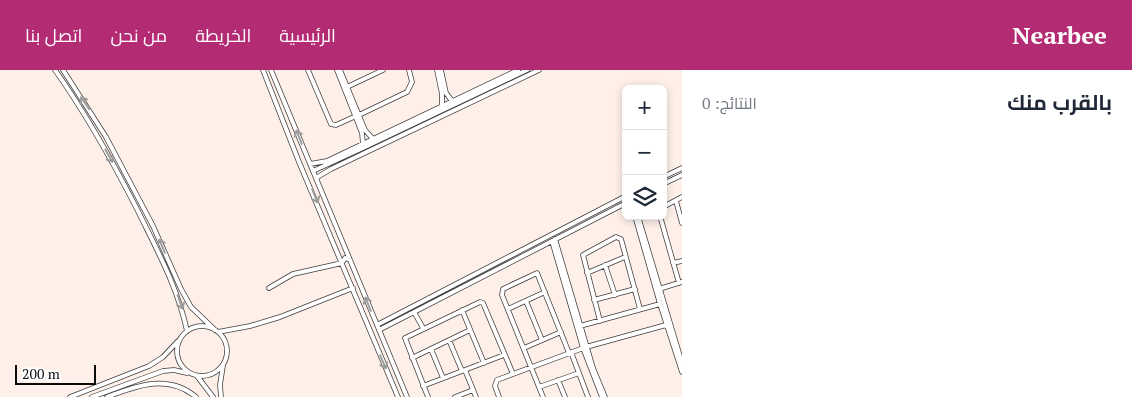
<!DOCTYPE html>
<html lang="ar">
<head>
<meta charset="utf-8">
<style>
  :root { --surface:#fff; --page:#f6f6f7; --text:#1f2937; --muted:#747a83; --line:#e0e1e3; --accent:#b32b73 }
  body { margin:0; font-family:"PT Serif",Cairo,serif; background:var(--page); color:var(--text); direction:rtl }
  .controls { position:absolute; right:15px; top:15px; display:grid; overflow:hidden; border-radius:8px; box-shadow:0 2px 8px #0003 }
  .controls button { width:45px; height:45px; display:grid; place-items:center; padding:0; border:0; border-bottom:1px solid var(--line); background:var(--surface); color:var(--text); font:25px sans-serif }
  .scale { position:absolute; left:15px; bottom:12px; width:81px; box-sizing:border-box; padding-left:5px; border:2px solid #0b0b0b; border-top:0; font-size:14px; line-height:18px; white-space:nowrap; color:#0b0b0b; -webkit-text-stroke:4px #fff; paint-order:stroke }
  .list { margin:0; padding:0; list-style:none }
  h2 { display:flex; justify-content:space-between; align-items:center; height:65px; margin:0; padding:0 20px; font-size:21px }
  h2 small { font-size:16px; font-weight:400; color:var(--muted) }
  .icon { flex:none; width:28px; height:28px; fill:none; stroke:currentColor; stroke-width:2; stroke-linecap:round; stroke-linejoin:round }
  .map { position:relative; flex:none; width:682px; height:327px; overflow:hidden; direction:ltr }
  header { display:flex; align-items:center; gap:30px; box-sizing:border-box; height:70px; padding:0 25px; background:var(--accent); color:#fff }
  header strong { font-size:24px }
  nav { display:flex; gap:28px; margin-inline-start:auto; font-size:18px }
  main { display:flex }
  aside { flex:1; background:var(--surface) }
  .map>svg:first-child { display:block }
</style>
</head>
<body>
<header>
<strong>Nearbee</strong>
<nav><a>الرئيسية</a><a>الخريطة</a><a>من نحن</a><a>اتصل بنا</a></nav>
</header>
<main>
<aside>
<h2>بالقرب منك<small>النتائج: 0</small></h2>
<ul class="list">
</ul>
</aside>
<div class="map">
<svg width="682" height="327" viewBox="0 0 682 327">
  <rect width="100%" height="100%" fill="#fef0e9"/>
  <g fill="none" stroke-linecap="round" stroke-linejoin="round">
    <!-- minor casing -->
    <g stroke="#3e3e3e" stroke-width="5.5">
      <path id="minor" d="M55 0C87 45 113 92 138 141 157 180 178 218 187 261
        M63 0 106 67 153 156 181 219 191 237 215 260
        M263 0 299 92 398 327
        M271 0 407 327
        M308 0 331 54 336 55 356 46
        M337 0 362 63 363 74
        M340 0 365 60 373 69
        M437 0 442 24V36
        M441 0 446 23 452 31
        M347 17 383 0
        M359 45 407 22 412 12 409 0
        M310 94 327 91 518 0
        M313 101 363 78 527 0
        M663 107 682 98
        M316 108 331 99 539 0
        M663 114 682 105
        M676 131 682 153
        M663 137 682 127
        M635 146 660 234 682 302
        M638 146 682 293
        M660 146 679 213
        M555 169 593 298 605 327
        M552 171 583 278 602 327
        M673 193 682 191
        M605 195 615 225
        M587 203 625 187
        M269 218 293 204 342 193 345 188 350 190
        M659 219 682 212
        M594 230 635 219
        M526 231 542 270
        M508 239 545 222
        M462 240 484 293
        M414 242 423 258
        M600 251 583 185 616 167 621 169 640 239
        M377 255 626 126
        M177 281a25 25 0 1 1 50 0a25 25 0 1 1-50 0Z
        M580 256 660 234
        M379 260 626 133
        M218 262 250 256 280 247 353 218
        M449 270 462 301
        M524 278 561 262
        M431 279 443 308
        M571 282 588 327
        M412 288 470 260
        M465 300 476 327
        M197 306 213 327
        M558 310 565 327
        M423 316 504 285
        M539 317 579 303
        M70 327 149 296 163 287 178 271
        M92 327 163 301 174 300 187 303
        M107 327C136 316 168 303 196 327
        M221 327 220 315 223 295
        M428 327 405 268 480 232 483 233 513 304
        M455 327 473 320
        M499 327 495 316 497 310 586 277 666 255
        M543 327 502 225 503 219 537 203 569 283"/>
    </g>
    <!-- minor -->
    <use href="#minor" stroke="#fff" stroke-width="4"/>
  </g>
  <!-- one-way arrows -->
  <defs><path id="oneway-shaft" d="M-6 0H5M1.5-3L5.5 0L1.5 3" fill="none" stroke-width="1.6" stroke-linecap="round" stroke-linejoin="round" transform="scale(1.25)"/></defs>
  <g stroke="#9d9d9d">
    <use href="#oneway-shaft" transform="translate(85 33) rotate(-124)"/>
    <use href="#oneway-shaft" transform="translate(299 67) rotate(-112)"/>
    <use href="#oneway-shaft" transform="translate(109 86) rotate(60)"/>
    <use href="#oneway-shaft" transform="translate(315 126) rotate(68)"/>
    <use href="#oneway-shaft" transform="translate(162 176) rotate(-113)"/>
    <use href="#oneway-shaft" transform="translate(180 232) rotate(71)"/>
    <use href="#oneway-shaft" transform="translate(368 234) rotate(-112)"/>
    <use href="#oneway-shaft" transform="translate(383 292) rotate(67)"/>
  </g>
</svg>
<div class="controls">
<button>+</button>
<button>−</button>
<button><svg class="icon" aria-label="layers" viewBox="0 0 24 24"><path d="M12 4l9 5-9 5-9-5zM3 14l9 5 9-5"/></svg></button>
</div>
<div class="scale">200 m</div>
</div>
</main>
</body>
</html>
